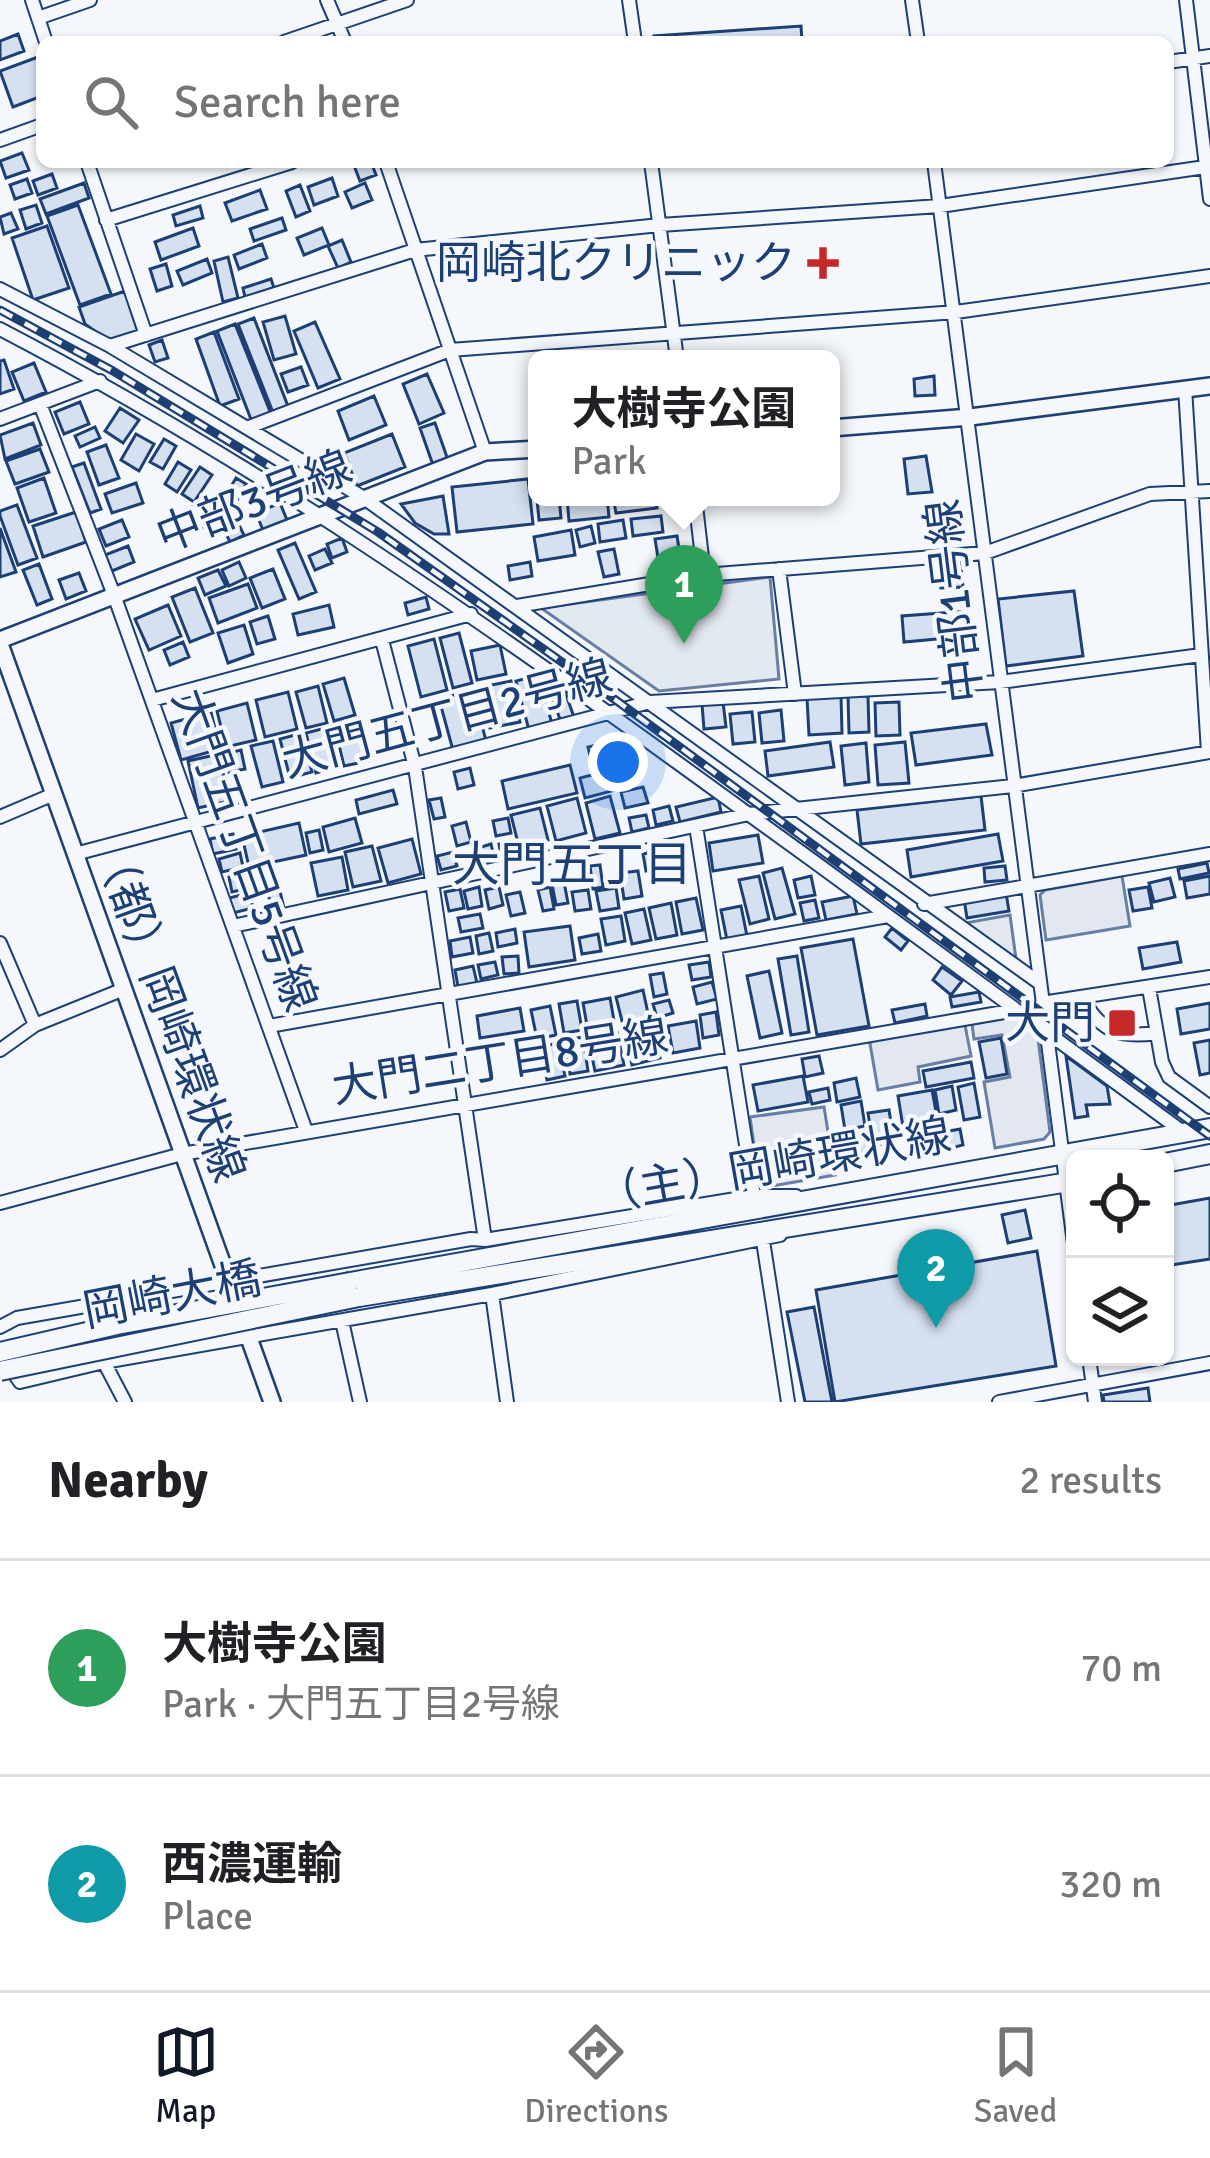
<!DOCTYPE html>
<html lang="en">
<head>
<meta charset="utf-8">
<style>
  :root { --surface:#fff; --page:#f6f6f6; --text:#202124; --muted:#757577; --line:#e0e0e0; --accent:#111827 }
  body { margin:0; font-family:Signika,"Noto Sans JP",sans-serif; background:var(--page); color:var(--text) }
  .controls { position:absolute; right:36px; bottom:36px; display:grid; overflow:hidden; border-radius:18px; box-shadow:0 3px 9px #0004 }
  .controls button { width:108px; height:108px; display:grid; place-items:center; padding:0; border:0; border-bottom:3px solid var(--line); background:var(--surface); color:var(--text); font:60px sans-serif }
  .you { position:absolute; left:618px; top:762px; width:42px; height:42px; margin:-30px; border:9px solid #fff; border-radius:50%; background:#1a73e8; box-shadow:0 0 0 18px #1a73e833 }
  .badge { display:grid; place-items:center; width:78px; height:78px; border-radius:50%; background:var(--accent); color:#fff; font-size:39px; font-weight:700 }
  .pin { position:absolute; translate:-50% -99px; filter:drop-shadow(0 3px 6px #0008) }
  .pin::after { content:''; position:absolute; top:63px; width:42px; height:36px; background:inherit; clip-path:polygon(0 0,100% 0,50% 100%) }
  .popup { position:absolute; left:528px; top:350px; width:312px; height:156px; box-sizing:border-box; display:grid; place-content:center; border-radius:18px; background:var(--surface); filter:drop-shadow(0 3px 9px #0005); font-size:39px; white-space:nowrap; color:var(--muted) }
  .popup b { font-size:45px; color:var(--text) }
  .popup::after { content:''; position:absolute; left:50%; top:100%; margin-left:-24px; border:24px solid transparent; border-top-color:var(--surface) }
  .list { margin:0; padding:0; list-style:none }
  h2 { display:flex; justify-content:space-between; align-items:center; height:156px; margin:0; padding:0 48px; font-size:51px }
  h2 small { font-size:39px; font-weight:400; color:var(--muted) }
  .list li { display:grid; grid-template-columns:78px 1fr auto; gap:36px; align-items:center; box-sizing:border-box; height:216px; padding:0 48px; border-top:3px solid var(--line) }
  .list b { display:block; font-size:45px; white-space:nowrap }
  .list p { margin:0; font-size:39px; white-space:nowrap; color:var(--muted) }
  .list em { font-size:39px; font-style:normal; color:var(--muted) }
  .icon { flex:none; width:66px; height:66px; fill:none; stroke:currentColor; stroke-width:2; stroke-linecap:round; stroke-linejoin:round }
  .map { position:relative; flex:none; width:1210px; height:1402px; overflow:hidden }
  .search { position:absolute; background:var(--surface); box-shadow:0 3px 9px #0004; left:36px; right:36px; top:36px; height:132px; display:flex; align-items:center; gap:30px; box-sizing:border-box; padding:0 42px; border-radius:18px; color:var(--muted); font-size:45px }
  .sheet { height:588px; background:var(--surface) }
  nav { display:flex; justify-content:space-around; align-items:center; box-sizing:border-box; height:168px; border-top:3px solid var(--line); background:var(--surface); font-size:33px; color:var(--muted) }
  nav a { display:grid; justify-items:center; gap:6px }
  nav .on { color:var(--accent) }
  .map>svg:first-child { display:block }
</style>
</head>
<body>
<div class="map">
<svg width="1210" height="1402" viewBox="0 0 1210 1402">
  <rect width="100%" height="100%" fill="#f4f7fb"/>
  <!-- green -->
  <path fill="#e3e9f0" stroke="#687fa3" stroke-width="3" d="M770 577 779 679 659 691 541 608Z"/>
  <!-- parking -->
  <path fill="#e3e8f0" stroke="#687fa3" stroke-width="3" d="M1122 876 1130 926 1046 940 1040 895 1045 890Z
    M1010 915 1016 959 965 923Z
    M1016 1016 1037 1031 1050 1132 1044 1139 995 1148 984 1082 1010 1077 1002 1035 974 1039 972 1024Z
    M964 1020 971 1056 918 1067 920 1082 878 1090 869 1038Z
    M824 1107 835 1175 760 1188 750 1117Z"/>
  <!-- building -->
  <path fill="#d5e0f0" stroke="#1d3f73" stroke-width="3" d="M801 26 802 42H654V36Z
    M18 34 24 51 0 60V41Z
    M38 57 42 68V96L13 107 0 71Z
    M22 153 29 170 6 178 0 161Z
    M371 162 376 175 360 181 353 163Z
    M52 174 57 188 38 195 33 181Z
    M332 178 338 196 314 205 308 187Z
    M27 179 32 193 15 199 10 185Z
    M84 183 89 198 46 214 40 199Z
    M365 183 372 200 352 208 345 192Z
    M300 185 310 211 296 217 286 191Z
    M260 190 267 209 232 221 225 203Z
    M36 205 42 223 26 229 20 210Z
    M78 205 111 294 80 305 47 216Z
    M200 206 203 218 176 226 173 215Z
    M11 213 18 229 4 234 0 217Z
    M282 218 286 230 254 241 250 229Z
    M47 226 69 288 33 300 12 238Z
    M193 228 199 246 161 260 155 242Z
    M322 228 329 245 304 255 297 238Z
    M342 240 351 262 338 268 328 246Z
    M262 244 267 258 239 269 234 255Z
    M228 257 238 298 223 302 214 261Z
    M207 259 212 273 183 285 177 271Z
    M166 264 172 286 157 291 150 269Z
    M271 279 274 288 245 297 243 288Z
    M125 291 138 332 110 342 85 324 79 307Z
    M285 316 296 354 274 360 263 322Z
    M254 318 289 409 274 415 238 324Z
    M315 322 340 379 318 388 294 331Z
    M235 324 271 414 252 422 217 331Z
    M214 332 239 399 220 406 196 339Z
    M162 340 168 358 155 362 149 345Z
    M4 360 14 389 0 394V361Z
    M34 363 46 392 24 401 12 372Z
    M301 367 308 385 288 392 281 374Z
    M427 374 444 413 419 424 403 384Z
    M934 376 935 395 915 396 914 379Z
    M374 396 386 425 349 440 338 411Z
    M80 402 89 424 64 434 55 412Z
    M120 408 139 420 123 443 105 431Z
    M33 423 41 445 5 459 0 435Z
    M435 423 448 460 433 465 420 428Z
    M95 427 100 438 80 447 75 436Z
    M136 434 154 444 139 471 121 460Z
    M392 434 405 467 357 486 344 453Z
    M164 439 176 446 163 469 150 462Z
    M106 445 119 478 99 485 87 452Z
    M40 449 49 472 15 484 6 461Z
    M926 456 932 492 908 494 904 459Z
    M178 462 191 470 177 492 165 484Z
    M84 463 101 509 90 513 72 467Z
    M200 467 212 475 194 502 182 494Z
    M44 478 56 513 29 522 17 488Z
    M236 478 246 484 234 506 223 500Z
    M535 478 537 497H559L561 518 539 520Z
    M528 479 533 524 457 532 452 487Z
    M136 483 143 503 112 513 105 494Z
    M443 496 449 534H434L415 523 401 504Z
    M567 497H607L609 517 569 521Z
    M613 497H655L657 508 616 513Z
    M206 502 214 524 197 530 189 508Z
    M280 503 287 520 263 530 256 513Z
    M17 505 37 558 18 565 0 516V511Z
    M76 512 86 542 43 557 33 526Z
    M233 513 244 535 230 542 219 520Z
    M661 516 663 532 633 536 631 519Z
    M122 520 129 537 106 546 99 529Z
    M623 520 626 538 600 542 598 524Z
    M591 526 595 543 580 547 576 530Z
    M0 528 16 572 0 577Z
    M571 530 575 555 538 561 534 537Z
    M677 536 681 561 659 564 655 539Z
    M342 538 347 552 332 558 327 544Z
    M295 543 316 592 299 599 278 550Z
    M128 546 134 562 112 571 105 555Z
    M325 549 332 563 315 570 309 556Z
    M614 549 619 574 604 577 598 552Z
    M239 562 246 578 229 586 222 570Z
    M530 562 532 576 510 580 508 566Z
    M39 564 52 599 37 605 23 570Z
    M961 564 963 587 941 588 939 566Z
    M273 569 285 599 262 608 250 578Z
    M218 570 226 586 205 595 198 578Z
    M79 573 86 591 66 599 59 580Z
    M248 584 257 608 218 623 209 598Z
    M195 588 213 633 190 642 172 597Z
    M1074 591 1083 656 1006 666 998 599Z
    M426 597 429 609 408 615 405 603Z
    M168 605 181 636 149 650 135 619Z
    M329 605 334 627 298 635 293 614Z
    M968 611 970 636 904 642 902 616Z
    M268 616 275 639 257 644 250 622Z
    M244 625 253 654 228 663 218 633Z
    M459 633 472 683 453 688 440 638Z
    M434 639 447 690 421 697 408 646Z
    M183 642 189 657 170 665 164 650Z
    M500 645 506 674 477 680 471 651Z
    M539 675 553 728 530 734 516 681Z
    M344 678 355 715 334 721 323 684Z
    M511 681 520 722 490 728 482 687Z
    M318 686 327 723 306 728 296 692Z
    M473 690 487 745 454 754 439 699Z
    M288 692 297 729 265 737 256 700Z
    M565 692 574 717 561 722 552 697Z
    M841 696 842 733 809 735 807 698Z
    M848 696H868L869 732 849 733Z
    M723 702 726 727 704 729 702 704Z
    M899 702 900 735 876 736 875 703Z
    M247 703 256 740 226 747 217 711Z
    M781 710 784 741 762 743 759 713Z
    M211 712 220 749 181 760 171 723Z
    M752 712 755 742 733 744 730 714Z
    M358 719 368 761 344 766 334 724Z
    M986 724 992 755 916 765 911 733Z
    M329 727 339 767 316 773 306 733Z
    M302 733 312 772 290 778 280 739Z
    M630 737 634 754 592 764 588 747Z
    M273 741 283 782 262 787 251 746Z
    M830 742 834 767 768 776 765 751Z
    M905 742 909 783 878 785 875 745Z
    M866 743 869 782 845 785 841 746Z
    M241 750 245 769 229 772 225 754Z
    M219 754 229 801 198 808 188 761Z
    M570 765 577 793 508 809 502 781Z
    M626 766 631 786 585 798 580 778Z
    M470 768 474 785 458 789 454 772Z
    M643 787 648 803 625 808 621 792Z
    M393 790 397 804 359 814 356 800Z
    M610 796 620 833 595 839 586 803Z
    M981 796 985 830 861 844 857 810Z
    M718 797 721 812 680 822 676 807Z
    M441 798 445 817 434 819 429 800Z
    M577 798 586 833 556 841 547 806Z
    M669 806 673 821 656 825 653 810Z
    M540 808 548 840 519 847 511 815Z
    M646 815 649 828 632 832 629 818Z
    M355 818 362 843 329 852 323 827Z
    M508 818 511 833 496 836 493 821Z
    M466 822 471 842 457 846 452 826Z
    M299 823 306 855 249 867 242 836Z
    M319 830 323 850 310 853 306 833Z
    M233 834 236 849 213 854 210 839Z
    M998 834 1003 861 911 877 907 850Z
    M758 835 763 863 713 871 709 843Z
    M412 839 421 874 388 883 378 848Z
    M511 841 515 859 502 862 499 844Z
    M491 844 495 861 482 864 478 848Z
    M372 846 381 881 353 887 345 852Z
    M671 848 674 865 646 871 643 854Z
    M453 852 457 866 441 870 437 856Z
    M240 853 243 867 222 872 219 859Z
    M342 857 348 890 318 896 311 863Z
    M1207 863 1209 873 1180 879 1178 869Z
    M600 865 603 887 593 889 590 866Z
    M1005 866 1007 880 985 882 984 868Z
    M782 868 795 914 775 919 763 873Z
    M274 869 278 886 253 890 250 874Z
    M638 871 642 896 624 899 620 873Z
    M245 873 249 888 232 892 229 877Z
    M759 876 769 919 750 924 739 880Z
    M811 876 815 895 798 898 794 880Z
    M1210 876V894L1187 898 1184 881Z
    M1170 878 1175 897 1154 902 1149 883Z
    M564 882 568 903 556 905 552 884Z
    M279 887 284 908 273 911 267 891Z
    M479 887 482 906 468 909 464 891Z
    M499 887 503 905 489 909 485 890Z
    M550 887 554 909 543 911 538 890Z
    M1148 887 1152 908 1133 911 1129 890Z
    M616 888 619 908 600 911 596 891Z
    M460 889 464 908 449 911 445 892Z
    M588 890 591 909 575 911 572 892Z
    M520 892 525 913 511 916 506 895Z
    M249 893 253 908 233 913 229 898Z
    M1006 893 1009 911 967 918 964 899Z
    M853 896 857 914 826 920 822 902Z
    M696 898 703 930 682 934 676 902Z
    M815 900 819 918 804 921 800 903Z
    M671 903 677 935 656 939 649 908Z
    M741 906 747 936 727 940 721 910Z
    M644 909 651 940 632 944 625 913Z
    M480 914 483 928 461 932 458 918Z
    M621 916 625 941 606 945 601 919Z
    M570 926 575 960 529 967 524 932Z
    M892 928 908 941 901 950 885 937Z
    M515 929 517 943 498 947 496 933Z
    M489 933 493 951 479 954 476 936Z
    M598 934 601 951 582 954 579 938Z
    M470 937 473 953 452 957 450 941Z
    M853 939 869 1026 817 1035 801 948Z
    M1177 942 1181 962 1143 969 1139 948Z
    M518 956 519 973 504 974 502 957Z
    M797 956 809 1032 791 1035 778 959Z
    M495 962 498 975 481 979 478 965Z
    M709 962 711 977 692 980 689 965Z
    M473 966 477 983 458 987 455 970Z
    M942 967 962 981 951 995 933 980Z
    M769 971 782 1033 760 1038 747 976Z
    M663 973 667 994 654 997 650 975Z
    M712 982 717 999 697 1004 693 987Z
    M643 990 649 1018 623 1025 616 997Z
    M979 992 981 1002 952 1007 950 997Z
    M610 998 615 1026 588 1031 583 1003Z
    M669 1000 673 1013 657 1018 653 1004Z
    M577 1001 582 1030 564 1033 559 1004Z
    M1210 1003V1029L1181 1034 1177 1009Z
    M925 1004 927 1016 895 1023 892 1010Z
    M550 1006 556 1035 537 1039 531 1010Z
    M520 1008 524 1031 480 1038 477 1016Z
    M716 1012 719 1035 703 1038 700 1015Z
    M696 1021 700 1048 673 1053 668 1026Z
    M653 1026 660 1058 632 1065 624 1032Z
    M617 1032 624 1065 595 1071 588 1038Z
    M583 1037 588 1071 570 1074 565 1040Z
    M1001 1038 1007 1074 986 1078 979 1042Z
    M1210 1040V1073L1200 1075 1194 1043Z
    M558 1043 565 1076 547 1080 540 1047Z
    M819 1056 823 1073 805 1077 802 1059Z
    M1066 1056 1107 1086 1110 1104 1086 1105 1088 1116 1075 1118Z
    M971 1062 974 1078 926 1087 923 1071Z
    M803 1076 808 1102 758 1111 753 1085Z
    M856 1078 860 1097 837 1102 834 1083Z
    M974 1083 980 1117 964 1120 958 1087Z
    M952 1086 956 1110 939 1114 935 1090Z
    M828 1088 830 1100 812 1104 809 1092Z
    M932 1090 939 1128 904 1133 898 1096Z
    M861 1101 865 1126 845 1130 841 1105Z
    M889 1110 894 1142 873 1145 868 1113Z
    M960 1129 963 1145 947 1149 944 1132Z
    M866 1132 869 1152 844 1156 840 1136Z
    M1210 1198V1259L1165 1266V1206Z
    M1025 1210 1031 1238 1008 1243 1002 1215Z
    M1037 1251 1056 1366 835 1402 816 1290Z
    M814 1307 832 1402H805L787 1312Z
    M1148 1388 1150 1402H1104L1103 1395Z"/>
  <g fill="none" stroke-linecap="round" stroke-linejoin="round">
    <!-- minor casing -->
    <g stroke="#1d3f73" stroke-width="16">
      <path id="minor" d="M32 0 46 42
        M327 0 345 42
        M629 0 635 42
        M912 0 918 42
        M1186 0 1210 199
        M38 18 90 0
        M284 42 407 0
        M1168 62 1210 56
        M0 140 42 125
        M87 162 146 335
        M386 162 485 452
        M651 162 677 359
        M934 162 1075 1251
        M106 220 292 162
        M0 289 110 346 364 498 1038 982
        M0 329C242 455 458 604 678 763 847 885 1015 1008 1183 1132
        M110 346 415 250 660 225 940 206 1205 167
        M1185 388 1208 752
        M40 404 114 595 306 1131
        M0 419 100 381
        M249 427 450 350 956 312 1210 276
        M695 497 704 575
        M779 569 795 694
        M517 606 704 575 985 553 1150 494 1210 491
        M382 640 415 767 485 1240
        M152 700 471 614
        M0 817 54 794
        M696 826 754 1196
        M75 854 650 702 1000 682 1201 655
        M924 904 1210 854
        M233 926 749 814 1013 786 1210 752
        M0 943 35 1025
        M1149 988 1162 1062 1169 1077 1210 1107
        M1083 999C1100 1032 1121 1038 1156 1033
        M1042 1003 1210 977
        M269 1026 888 916
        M0 1050 35 1025 124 989
        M0 1203 182 1154 1016 1010
        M763 1241 788 1402
        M492 1294 507 1402
        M342 1321 360 1402
        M0 1327 17 1318 471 1239 485 1240 754 1196H796
        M1089 1357 1095 1402
        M104 1362 125 1402
        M8 1365 20 1382 104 1362 492 1294 780 1235
        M999 1402 1210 1363"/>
    </g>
    <!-- tertiary casing -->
    <g stroke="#1d3f73" stroke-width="20">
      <path id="tertiary" d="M831 428 970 417 1210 386
        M0 640 485 452 537 449
        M0 644 272 1402"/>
    </g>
    <!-- primary casing -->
    <g stroke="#1d3f73" stroke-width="22">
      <path id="primary" d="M1165 1163 1210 1154
        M350 1282 1210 1128
        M359 1297 1075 1181"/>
    </g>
    <!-- minor -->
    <use href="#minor" stroke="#f4f7fb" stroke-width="12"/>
    <!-- tertiary -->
    <use href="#tertiary" stroke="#f4f7fb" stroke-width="15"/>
    <!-- primary -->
    <use href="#primary" stroke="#f4f7fb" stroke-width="18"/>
    <!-- rail casing -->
    <g stroke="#1d3f73" stroke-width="9">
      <path id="rail" d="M0 310 113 371 378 532 617 701 1210 1136"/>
    </g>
    <!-- rail -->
    <use href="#rail" stroke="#f4f7fb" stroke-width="4.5" stroke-dasharray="14" stroke-linecap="butt"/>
    <!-- primary-bridge casing -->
    <g stroke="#1d3f73" stroke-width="22" stroke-linecap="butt">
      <path id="primary-bridge" d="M0 1352 117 1325 350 1282
        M0 1371 359 1297"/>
    </g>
    <!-- primary-bridge -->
    <use href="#primary-bridge" stroke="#f4f7fb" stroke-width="18"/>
  </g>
  <!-- markers -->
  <g fill="#c62828" stroke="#f4f7fb" stroke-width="4.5">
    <path d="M817 245h12v12h12v12h-12v12h-12v-12h-12v-12h12z"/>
    <rect x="1107" y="1008" width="30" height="30" rx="6"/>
  </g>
  <g text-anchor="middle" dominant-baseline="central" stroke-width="9" stroke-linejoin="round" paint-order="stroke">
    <!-- poi labels -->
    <g font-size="45" fill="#1d3f73" stroke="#f4f7fb" text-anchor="end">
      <text x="796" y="263">岡崎北クリニック</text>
      <text x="1095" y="1023">大門</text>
    </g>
    <!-- street labels -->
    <g font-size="45" fill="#1d3f73" stroke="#f4f7fb">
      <text transform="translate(254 502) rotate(-21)">中部3号線</text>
      <text transform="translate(955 601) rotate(-97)">中部1号線</text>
      <text transform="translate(447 719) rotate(-15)">大門五丁目2号線</text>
      <text transform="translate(244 850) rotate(70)">大門五丁目5号線</text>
      <text transform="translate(169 1011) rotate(70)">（都）岡崎環状線</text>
      <text transform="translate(500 1062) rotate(-9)">大門二丁目8号線</text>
      <text transform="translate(773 1166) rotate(-10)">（主）岡崎環状線</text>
      <text transform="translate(172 1295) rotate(-11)">岡崎大橋</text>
    </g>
    <!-- neighbourhood labels -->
    <g font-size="48" fill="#1d3f73" stroke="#f4f7fb">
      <text x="572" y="865">大門五丁目</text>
    </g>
  </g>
</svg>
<div class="controls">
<button><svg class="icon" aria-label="locate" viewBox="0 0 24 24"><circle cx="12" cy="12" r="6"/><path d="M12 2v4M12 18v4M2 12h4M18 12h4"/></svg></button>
<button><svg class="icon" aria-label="layers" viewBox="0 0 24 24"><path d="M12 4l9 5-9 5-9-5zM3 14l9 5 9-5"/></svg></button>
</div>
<div class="you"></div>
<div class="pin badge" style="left:684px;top:644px;background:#2e9e5b">1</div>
<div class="popup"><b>大樹寺公園</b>Park</div>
<div class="pin badge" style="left:936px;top:1328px;background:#0f9aa8">2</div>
<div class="search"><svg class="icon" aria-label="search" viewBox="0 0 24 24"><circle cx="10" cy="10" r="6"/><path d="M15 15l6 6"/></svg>Search here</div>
</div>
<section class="sheet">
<h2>Nearby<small>2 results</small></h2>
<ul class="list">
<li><span class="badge" style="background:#2e9e5b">1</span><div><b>大樹寺公園</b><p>Park · 大門五丁目2号線</p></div><em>70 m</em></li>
<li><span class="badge" style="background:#0f9aa8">2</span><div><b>西濃運輸</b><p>Place</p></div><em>320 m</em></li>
</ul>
</section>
<nav>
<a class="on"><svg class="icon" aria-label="map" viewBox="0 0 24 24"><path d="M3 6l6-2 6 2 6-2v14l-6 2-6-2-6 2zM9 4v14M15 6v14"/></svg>Map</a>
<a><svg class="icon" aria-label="directions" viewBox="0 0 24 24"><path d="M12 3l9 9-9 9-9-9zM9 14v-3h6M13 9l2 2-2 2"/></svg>Directions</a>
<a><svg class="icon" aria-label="saved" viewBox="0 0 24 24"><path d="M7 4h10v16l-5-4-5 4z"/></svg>Saved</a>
</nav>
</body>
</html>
